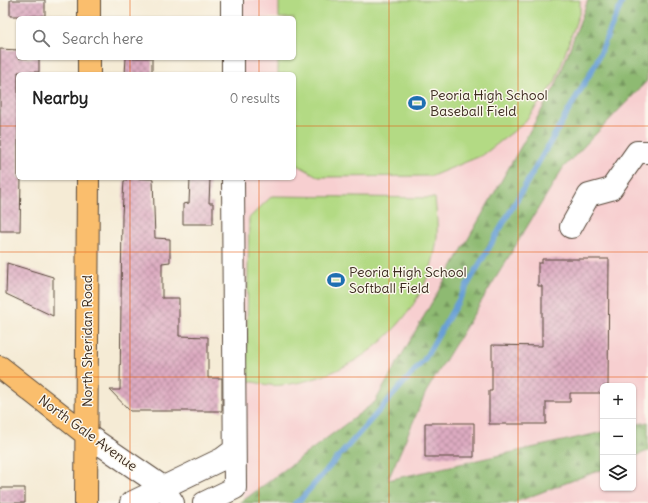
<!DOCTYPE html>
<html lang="en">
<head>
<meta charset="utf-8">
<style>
  :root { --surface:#fff; --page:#f6f6f6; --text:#222; --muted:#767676; --line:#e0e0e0 }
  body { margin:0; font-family:Delius,sans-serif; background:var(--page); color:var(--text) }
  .controls { position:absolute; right:12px; bottom:12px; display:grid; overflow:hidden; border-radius:6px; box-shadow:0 1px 3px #0004 }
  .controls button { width:36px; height:36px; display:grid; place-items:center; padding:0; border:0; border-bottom:1px solid var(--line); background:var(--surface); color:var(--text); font:20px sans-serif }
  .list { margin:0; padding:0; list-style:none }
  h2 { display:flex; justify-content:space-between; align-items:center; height:52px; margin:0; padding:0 16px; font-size:17px }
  h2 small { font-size:13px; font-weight:400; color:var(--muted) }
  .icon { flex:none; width:22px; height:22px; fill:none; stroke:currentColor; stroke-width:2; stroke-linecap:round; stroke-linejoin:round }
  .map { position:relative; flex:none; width:648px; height:503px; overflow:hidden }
  .search { position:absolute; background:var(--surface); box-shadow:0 1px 3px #0004; left:16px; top:16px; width:280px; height:44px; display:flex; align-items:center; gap:10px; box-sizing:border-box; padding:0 14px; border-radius:6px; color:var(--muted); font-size:15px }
  .panel { position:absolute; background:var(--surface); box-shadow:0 1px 3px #0004; left:16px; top:72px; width:280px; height:108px; border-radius:6px }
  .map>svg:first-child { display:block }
</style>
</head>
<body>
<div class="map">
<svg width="648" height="503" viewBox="0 0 648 503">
  <defs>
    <pattern id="forest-firs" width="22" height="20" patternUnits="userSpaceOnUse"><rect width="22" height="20" fill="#8eba72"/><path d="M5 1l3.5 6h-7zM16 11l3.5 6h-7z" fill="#75975d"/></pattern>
    <pattern id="building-cross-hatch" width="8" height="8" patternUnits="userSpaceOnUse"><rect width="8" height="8" fill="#ddabc1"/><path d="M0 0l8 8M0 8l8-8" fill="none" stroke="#b48b9c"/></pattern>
  </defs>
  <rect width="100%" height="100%" fill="#fbf7ec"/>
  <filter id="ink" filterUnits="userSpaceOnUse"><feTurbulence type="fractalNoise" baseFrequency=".025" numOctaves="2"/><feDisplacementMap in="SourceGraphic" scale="8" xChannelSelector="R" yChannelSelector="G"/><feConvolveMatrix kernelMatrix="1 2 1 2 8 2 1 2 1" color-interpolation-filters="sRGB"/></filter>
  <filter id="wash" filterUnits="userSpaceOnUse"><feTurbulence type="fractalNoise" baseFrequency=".012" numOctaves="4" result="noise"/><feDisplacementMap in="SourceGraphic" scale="16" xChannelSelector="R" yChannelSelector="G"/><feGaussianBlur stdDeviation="0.9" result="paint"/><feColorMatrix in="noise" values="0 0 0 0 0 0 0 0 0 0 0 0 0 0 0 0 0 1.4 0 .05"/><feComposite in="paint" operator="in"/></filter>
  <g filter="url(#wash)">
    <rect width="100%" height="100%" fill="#f5ebd5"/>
    <!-- built -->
    <path fill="#f7cfd0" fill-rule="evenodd" d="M239 0H648V503H243L240 178H294V74H240V58H294V18H239ZM603 386H633V488H603Z"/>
    <!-- forest -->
    <path fill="url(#forest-firs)" stroke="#647248" d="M588 0H648L647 81 563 168 426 392 388 480 603 432V469L513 503H240L375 402 556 85Z
      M648 422V451L633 457V425Z"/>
    <!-- pitch -->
    <path fill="#b3da84" stroke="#778251" d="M279 0H580V11L555 82 523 124 483 155 432 176 319 177 294 163V74H278V58H294V18H279Z
      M272 196 435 198C436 210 438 224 437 237 430 315 358 378 282 385 271 387 257 382 246 381L249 218Z"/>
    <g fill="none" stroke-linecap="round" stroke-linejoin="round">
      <!-- stream -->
      <path stroke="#689fd5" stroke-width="5.5" d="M295 503 301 499 424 360 595 65 623 0"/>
    </g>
    <g id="blocks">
      <!-- building -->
      <path fill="url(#building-cross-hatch)" d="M10 0H45V16H10Z
        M0 49 18 50V58H39V72H18V178H21L20 231H0Z
        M126 58H152V74H125Z
        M127 178 153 179 155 238 170 239V262L162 263V298H179V336L208 337V378H222V411H130L110 390H120L122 215 124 181H127Z
        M190 179H210L209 203H213V224H183V204L189 203Z
        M542 259H609L608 386H603V393H570V402H546V424H489V391H492V345L542 346V286H538V263H542Z
        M7 263 53 277V316L6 294Z
        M425 423H474V457H425Z
        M0 488H25V503H0Z"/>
    </g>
  </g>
  <g filter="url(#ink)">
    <use href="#blocks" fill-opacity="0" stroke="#574739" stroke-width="1"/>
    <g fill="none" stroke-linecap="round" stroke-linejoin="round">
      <!-- minor casing -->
      <g stroke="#574739" stroke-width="24">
        <path id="minor" d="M232 0V18
          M233 58V74
          M571 227 589 195 611 189 637 152H648
          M87 435 163 487 173 503
          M131 503 222 459 234 450
          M204 503 235 488 233 178"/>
      </g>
      <!-- major casing -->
      <g stroke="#574739" stroke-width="24">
        <path id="major" d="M89 18V0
          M89 74V58
          M0 367 87 435
          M86 503 88 178"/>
      </g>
      <!-- minor -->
      <use href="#minor" stroke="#fff" stroke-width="22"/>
      <!-- major -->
      <use href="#major" stroke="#fabe6d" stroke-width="22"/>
    </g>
  </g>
  <!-- grid -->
  <path fill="none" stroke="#e8590c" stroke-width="1" stroke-opacity="0.55" d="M130 0V18M259 0V18M389 0V503M518 0V503M130 58V74M259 58V74M0 126H18M294 126H648M130 178V503M259 178V503M0 252H648M0 377H648"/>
  <!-- icons -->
  <defs>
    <g id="stadium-bare" transform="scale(1.38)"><path d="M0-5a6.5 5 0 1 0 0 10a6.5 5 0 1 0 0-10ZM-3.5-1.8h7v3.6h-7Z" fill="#1f6fb2" stroke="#fbf7ec" stroke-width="2.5" paint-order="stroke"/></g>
  </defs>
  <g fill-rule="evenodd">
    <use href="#stadium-bare" x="417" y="103"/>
    <use href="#stadium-bare" x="336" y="280"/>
  </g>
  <g text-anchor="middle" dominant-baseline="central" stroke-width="3" stroke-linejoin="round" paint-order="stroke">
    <!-- poi labels -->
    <g font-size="14" fill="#3b2a1e" stroke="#fbf7ec" text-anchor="start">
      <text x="430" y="95">Peoria High School<tspan x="430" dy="16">Baseball Field</tspan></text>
      <text x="349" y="272">Peoria High School<tspan x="349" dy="16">Softball Field</tspan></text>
    </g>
    <!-- street labels -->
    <g font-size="14" fill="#3b2a1e" stroke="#fbf7ec">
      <text transform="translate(87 341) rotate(-90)">North Sheridan Road</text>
      <text transform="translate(88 433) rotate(36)">North Gale Avenue</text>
    </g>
  </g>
</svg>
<div class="controls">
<button>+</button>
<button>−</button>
<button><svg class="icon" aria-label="layers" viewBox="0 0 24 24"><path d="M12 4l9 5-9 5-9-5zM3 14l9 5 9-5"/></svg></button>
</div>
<div class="search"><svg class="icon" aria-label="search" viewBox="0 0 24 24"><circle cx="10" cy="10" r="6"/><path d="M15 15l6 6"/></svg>Search here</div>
<section class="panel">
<h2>Nearby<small>0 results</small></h2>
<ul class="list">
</ul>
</section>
</div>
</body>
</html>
